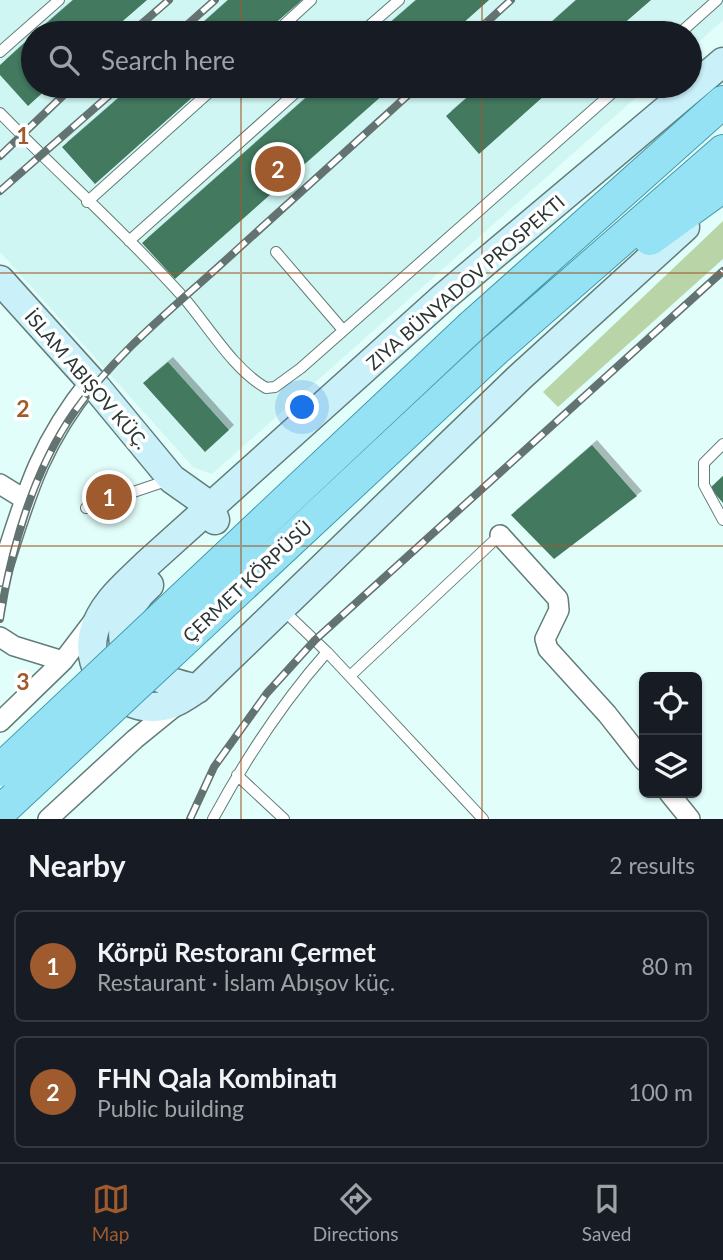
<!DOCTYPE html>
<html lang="en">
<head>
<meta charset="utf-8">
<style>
  :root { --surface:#171b24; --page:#242831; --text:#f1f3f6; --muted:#9ea1a6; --line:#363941; --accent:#9f5b2d }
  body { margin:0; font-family:Lato,sans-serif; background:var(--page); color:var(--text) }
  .controls { position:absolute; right:21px; bottom:21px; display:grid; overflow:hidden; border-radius:10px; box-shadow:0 2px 5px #0004 }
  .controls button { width:63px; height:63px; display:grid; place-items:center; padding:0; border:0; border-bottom:2px solid var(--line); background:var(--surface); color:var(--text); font:35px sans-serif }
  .you { position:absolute; left:303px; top:408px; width:24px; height:24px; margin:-18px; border:5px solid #fff; border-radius:50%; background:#1a73e8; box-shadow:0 0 0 10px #1a73e833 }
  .badge { display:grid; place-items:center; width:46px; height:46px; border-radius:50%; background:var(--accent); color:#fff; font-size:23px; font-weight:700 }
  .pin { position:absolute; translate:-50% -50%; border:4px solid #fff; box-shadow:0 2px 7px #0006 }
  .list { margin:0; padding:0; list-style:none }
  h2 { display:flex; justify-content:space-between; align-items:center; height:91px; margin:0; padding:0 28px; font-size:30px }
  h2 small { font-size:23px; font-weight:400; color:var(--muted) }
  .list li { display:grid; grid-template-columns:46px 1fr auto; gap:21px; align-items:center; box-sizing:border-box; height:112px; margin:0 14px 14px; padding:0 14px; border:2px solid var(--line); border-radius:10px }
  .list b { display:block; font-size:26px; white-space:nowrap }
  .list p { margin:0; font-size:23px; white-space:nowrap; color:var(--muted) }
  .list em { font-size:23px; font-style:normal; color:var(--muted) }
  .icon { flex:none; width:38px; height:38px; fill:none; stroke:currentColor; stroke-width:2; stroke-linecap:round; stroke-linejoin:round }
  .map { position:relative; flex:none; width:723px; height:819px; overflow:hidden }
  .search { position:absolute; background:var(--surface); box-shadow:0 2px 5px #0004; left:21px; right:21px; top:21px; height:77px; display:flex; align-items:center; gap:18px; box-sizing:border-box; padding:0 24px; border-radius:38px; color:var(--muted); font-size:26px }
  .sheet { height:343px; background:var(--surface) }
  nav { display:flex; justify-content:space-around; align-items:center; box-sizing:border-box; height:98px; border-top:2px solid var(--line); background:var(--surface); font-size:19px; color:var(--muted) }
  nav a { display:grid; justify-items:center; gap:4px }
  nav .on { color:var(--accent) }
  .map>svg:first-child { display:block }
</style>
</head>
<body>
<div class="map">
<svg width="723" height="819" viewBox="0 0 723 819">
  <defs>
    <filter id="shadow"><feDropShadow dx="5" dy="-5" stdDeviation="0" flood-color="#0004"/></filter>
  </defs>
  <rect width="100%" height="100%" fill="#e2fefb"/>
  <!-- built -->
  <path fill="#cff6f2" d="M0 0H723V20L690 50V33H33V86H649L212 474 194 468 0 252Z"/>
  <!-- green -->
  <path fill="#b9d5a8" d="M723 221V259L558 407 543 392Z"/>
  <!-- building -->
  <path fill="#43795e" filter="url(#shadow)" d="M73 0H147L109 33H35Z
    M228 0H302L264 33H191Z
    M416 0H489L452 33H378Z
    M576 0H651L613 33H539Z
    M33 35V86H50L28 106 0 75V65Z
    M132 86H205L95 184 62 147Z
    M319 86H393L175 279 142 243Z
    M480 86H555L479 154 446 116Z
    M168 362 229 430 205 452 143 383Z
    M592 445 637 496 554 559 511 515Z
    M723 476V503L710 488Z"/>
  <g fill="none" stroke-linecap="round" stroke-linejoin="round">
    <!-- lane casing -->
    <g stroke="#627c79" stroke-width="12">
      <path id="lane" d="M275 33 311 0
        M361 33 399 0
        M680 33 717 0
        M0 52 59 0
        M0 113C60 175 127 234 184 298 209 327 233 369 266 388L275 387 301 368 620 86
        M87 202 216 86
        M129 241 303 86
        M276 252 343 330
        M723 444 704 463V485L723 520
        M86 508 169 480
        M283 610 327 652 483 819
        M350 676 500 535
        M237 775 284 819
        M213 819C246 758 281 704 327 652"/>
    </g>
    <!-- street casing -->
    <g stroke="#627c79" stroke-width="22">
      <path id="street" d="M0 484 24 499
        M500 535 558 599 559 610 545 639 548 649 607 714 644 761
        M0 576C25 498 38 446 91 381
        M0 637 14 646 63 661
        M0 722 63 661 95 619
        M669 793 690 819
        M48 819 135 739 178 704"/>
    </g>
    <!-- secondary casing -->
    <g stroke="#627c79" stroke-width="31">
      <path id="secondary" d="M685 227 520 377 197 689C187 695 176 704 163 706 122 714 83 672 94 632 102 603 127 584 147 564L445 296 723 62
        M0 280 91 381 172 479 210 506 215 520
        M149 585C125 606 109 645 141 668 158 680 178 684 197 689"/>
    </g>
    <!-- primary casing -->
    <g stroke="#4299ac" stroke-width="34">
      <path id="primary" d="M650 239 723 186
        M472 326 723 102
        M495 350 723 151"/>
    </g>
    <!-- lane -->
    <use href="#lane" stroke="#fff" stroke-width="10"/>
    <!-- street -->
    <use href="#street" stroke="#fff" stroke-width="19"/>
    <!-- secondary -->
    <use href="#secondary" stroke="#caf1f9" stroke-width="28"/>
    <!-- primary -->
    <use href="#primary" stroke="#95e2f4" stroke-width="32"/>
    <!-- rail casing -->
    <g stroke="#637371" stroke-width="8">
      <path id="rail" d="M131 33 169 0
        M178 33 215 0
        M475 33 511 0
        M0 156 73 86
        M0 191 120 86
        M0 619C11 548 34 469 75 411 115 355 167 313 217 268 284 207 351 147 418 86
        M190 819 214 767 267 693 315 640 723 271"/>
    </g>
    <!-- rail -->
    <use href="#rail" stroke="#fff" stroke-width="5" stroke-dasharray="16" stroke-linecap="butt"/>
    <!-- primary-bridge casing -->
    <g stroke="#4299ac" stroke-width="34" stroke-linecap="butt">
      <path id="primary-bridge" d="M0 770 472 326
        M0 812 495 350"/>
    </g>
    <!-- primary-bridge -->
    <use href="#primary-bridge" stroke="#95e2f4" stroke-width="32"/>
  </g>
  <!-- grid -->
  <path fill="none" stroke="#9f5b2d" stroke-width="2" stroke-opacity="0.55" d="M241 0V33M482 0V33M241 86V819M482 86V819M0 273H723M0 546H723"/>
  <g text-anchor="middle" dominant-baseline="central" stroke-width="7" stroke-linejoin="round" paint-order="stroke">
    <!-- street labels -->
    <g font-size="19" fill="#2b3635" stroke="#fff">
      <text transform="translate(465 282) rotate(-41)">ZIYA BÜNYADOV PROSPEKTI</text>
      <text transform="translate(87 379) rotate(49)">İSLAM ABIŞOV KÜÇ.</text>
      <text transform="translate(247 581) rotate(-43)">ÇERMET KÖRPÜSÜ</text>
    </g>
  </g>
  <g font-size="23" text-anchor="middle" font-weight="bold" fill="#9f5b2d" stroke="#fff" stroke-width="7" stroke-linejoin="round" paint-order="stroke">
    <text x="23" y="144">1</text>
    <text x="23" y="417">2</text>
    <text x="23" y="690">3</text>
  </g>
</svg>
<div class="controls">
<button><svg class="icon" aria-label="locate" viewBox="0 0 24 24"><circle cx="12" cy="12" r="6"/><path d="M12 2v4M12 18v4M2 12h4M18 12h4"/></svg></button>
<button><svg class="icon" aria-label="layers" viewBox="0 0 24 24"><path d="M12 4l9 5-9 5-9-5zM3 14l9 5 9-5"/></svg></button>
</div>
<div class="you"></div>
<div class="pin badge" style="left:109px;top:497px">1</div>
<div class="pin badge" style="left:278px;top:169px">2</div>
<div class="search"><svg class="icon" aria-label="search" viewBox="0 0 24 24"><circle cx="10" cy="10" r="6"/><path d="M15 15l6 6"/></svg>Search here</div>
</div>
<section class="sheet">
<h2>Nearby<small>2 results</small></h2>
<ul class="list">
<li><span class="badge">1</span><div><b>Körpü Restoranı Çermet</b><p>Restaurant · İslam Abışov küç.</p></div><em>80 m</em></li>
<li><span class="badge">2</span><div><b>FHN Qala Kombinatı</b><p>Public building</p></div><em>100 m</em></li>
</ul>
</section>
<nav>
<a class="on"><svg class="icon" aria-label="map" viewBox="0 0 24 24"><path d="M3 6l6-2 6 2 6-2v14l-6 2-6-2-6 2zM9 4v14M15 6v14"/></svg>Map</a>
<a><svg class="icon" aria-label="directions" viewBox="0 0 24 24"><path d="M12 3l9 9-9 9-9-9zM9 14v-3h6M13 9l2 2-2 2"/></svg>Directions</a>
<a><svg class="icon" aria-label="saved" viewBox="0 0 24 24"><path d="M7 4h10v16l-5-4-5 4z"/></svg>Saved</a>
</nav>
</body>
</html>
